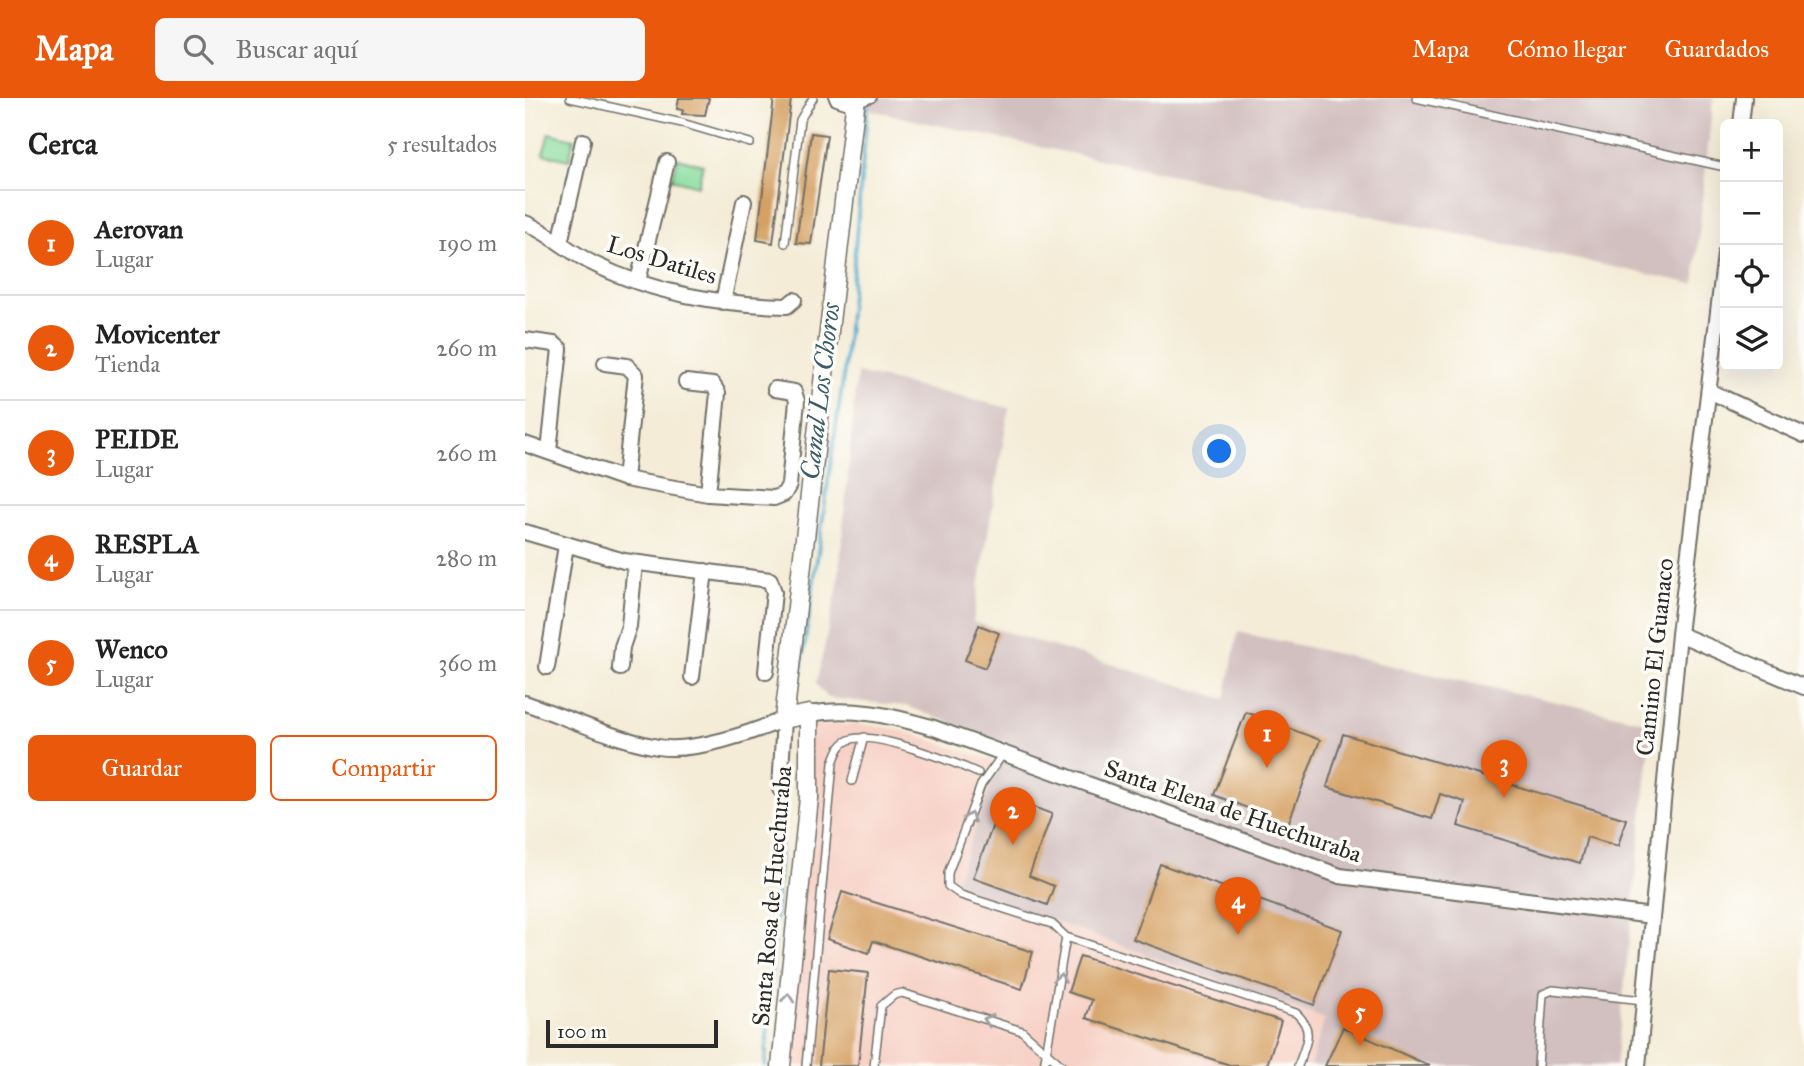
<!DOCTYPE html>
<html lang="es">
<head>
<meta charset="utf-8">
<style>
  :root { --surface:#fff; --page:#f6f6f6; --text:#222; --muted:#767676; --line:#e0e0e0; --accent:#ea580c }
  body { margin:0; font-family:"IM FELL Great Primer",serif; background:var(--page); color:var(--text) }
  .controls { position:absolute; right:21px; top:21px; display:grid; overflow:hidden; border-radius:10px; box-shadow:0 7px 28px #0002 }
  .controls button { width:63px; height:63px; display:grid; place-items:center; padding:0; border:0; border-bottom:2px solid var(--line); background:var(--surface); color:var(--text); font:35px sans-serif }
  .scale { position:absolute; left:21px; bottom:18px; width:172px; box-sizing:border-box; padding-left:7px; border:4px solid #2b2b2b; border-top:0; font-size:19px; line-height:24px; white-space:nowrap; color:#2b2b2b; -webkit-text-stroke:5px #fdfcf7; paint-order:stroke }
  .you { position:absolute; left:695px; top:354px; width:24px; height:24px; margin:-18px; border:5px solid #fff; border-radius:50%; background:#1a73e8; box-shadow:0 0 0 10px #1a73e833 }
  .badge { display:grid; place-items:center; width:46px; height:46px; border-radius:50%; background:var(--accent); color:#fff; font-size:23px; font-weight:700 }
  .pin { position:absolute; translate:-50% -58px; filter:drop-shadow(0 2px 4px #0008) }
  .pin::after { content:''; position:absolute; top:37px; width:24px; height:21px; background:inherit; clip-path:polygon(0 0,100% 0,50% 100%) }
  .list { margin:0; padding:0; list-style:none }
  h2 { display:flex; justify-content:space-between; align-items:center; height:91px; margin:0; padding:0 28px; font-size:30px }
  h2 small { font-size:23px; font-weight:400; color:var(--muted) }
  .list li { display:grid; grid-template-columns:46px 1fr auto; gap:21px; align-items:center; box-sizing:border-box; height:105px; padding:0 28px; border-top:2px solid var(--line) }
  .list b { display:block; font-size:26px; white-space:nowrap }
  .list p { margin:0; font-size:23px; white-space:nowrap; color:var(--muted) }
  .list em { font-size:23px; font-style:normal; color:var(--muted) }
  .actions { display:flex; gap:14px; padding:21px 28px }
  .actions a { flex:1; padding:16px 0; border:2px solid var(--accent); border-radius:10px; text-align:center; font-size:24px; color:var(--accent) }
  .actions .main { background:var(--accent); color:#fff }
  .icon { flex:none; width:38px; height:38px; fill:none; stroke:currentColor; stroke-width:2; stroke-linecap:round; stroke-linejoin:round }
  .map { position:relative; flex:none; width:1279px; height:968px; overflow:hidden }
  header { display:flex; align-items:center; gap:42px; box-sizing:border-box; height:98px; padding:0 35px; background:var(--accent); color:#fff }
  header strong { font-size:33px }
  nav { display:flex; gap:38px; margin-inline-start:auto; font-size:24px }
  .search { width:490px; height:63px; background:var(--page); display:flex; align-items:center; gap:18px; box-sizing:border-box; padding:0 24px; border-radius:10px; color:var(--muted); font-size:26px }
  main { display:flex }
  aside { flex:1; background:var(--surface) }
  .map>svg:first-child { display:block }
</style>
</head>
<body>
<header>
<strong>Mapa</strong>
<div class="search"><svg class="icon" aria-label="search" viewBox="0 0 24 24"><circle cx="10" cy="10" r="6"/><path d="M15 15l6 6"/></svg>Buscar aquí</div>
<nav><a>Mapa</a><a>Cómo llegar</a><a>Guardados</a></nav>
</header>
<main>
<aside>
<h2>Cerca<small>5 resultados</small></h2>
<ul class="list">
<li><span class="badge">1</span><div><b>Aerovan</b><p>Lugar</p></div><em>190 m</em></li>
<li><span class="badge">2</span><div><b>Movicenter</b><p>Tienda</p></div><em>260 m</em></li>
<li><span class="badge">3</span><div><b>PEIDE</b><p>Lugar</p></div><em>260 m</em></li>
<li><span class="badge">4</span><div><b>RESPLA</b><p>Lugar</p></div><em>280 m</em></li>
<li><span class="badge">5</span><div><b>Wenco</b><p>Lugar</p></div><em>360 m</em></li>
</ul>
<div class="actions"><a class="main">Guardar</a><a>Compartir</a></div>
</aside>
<div class="map">
<svg width="1279" height="968" viewBox="0 0 1279 968">
  <rect width="100%" height="100%" fill="#fdfcf7"/>
  <filter id="ink" filterUnits="userSpaceOnUse"><feTurbulence type="fractalNoise" baseFrequency=".0143" numOctaves="2"/><feDisplacementMap in="SourceGraphic" scale="14" xChannelSelector="R" yChannelSelector="G"/><feConvolveMatrix kernelMatrix="1 2 1 2 8 2 1 2 1" color-interpolation-filters="sRGB"/></filter>
  <filter id="wash" filterUnits="userSpaceOnUse"><feTurbulence type="fractalNoise" baseFrequency=".00686" numOctaves="4" result="noise"/><feDisplacementMap in="SourceGraphic" scale="28" xChannelSelector="R" yChannelSelector="G"/><feGaussianBlur stdDeviation="1.57" result="paint"/><feColorMatrix in="noise" values="0 0 0 0 0 0 0 0 0 0 0 0 0 0 0 0 0 1.4 0 .05"/><feComposite in="paint" operator="in"/></filter>
  <g filter="url(#wash)">
    <rect width="100%" height="100%" fill="#f4ecd7"/>
    <!-- built -->
    <path fill="#f7d1c6" d="M332 626 372 631 474 665 432 781 437 790 801 921 785 968H251L273 733V628Z"/>
    <!-- industrial -->
    <path fill="#d2bfbf" d="M344 0H1188L1169 186 397 24 343 11Z
      M332 275 484 310 448 524 700 601 713 534 1127 625 1091 968H785L800 921 437 790 432 781 481 645 381 608 303 600 291 586 313 487Z"/>
    <!-- green -->
    <path fill="#8add9f" stroke="#5a8465" stroke-width="2" d="M24 35 49 41 44 62 18 56Z
      M153 60 178 67 173 88 147 81Z"/>
    <g fill="none" stroke-linecap="round" stroke-linejoin="round">
      <!-- stream -->
      <path stroke="#4ca9cb" stroke-width="3.5" d="M274 586 319 274 343 4
        M240 968 258 710"/>
    </g>
    <g id="blocks">
      <!-- building -->
      <path fill="#d5a063" d="M154 0H184L180 17 157 16 158 12 152 11Z
        M249 0 266 1 248 145 232 142Z
        M286 35 302 37 286 146 271 145Z
        M454 527 474 535 460 570 440 562Z
        M721 614 795 642 763 726 689 697Z
        M818 636 1101 721 1093 748 1062 739 1055 765 933 728 940 704 915 696 907 721 802 689Z
        M479 698 527 716 504 778 529 788 522 807 448 780Z
        M635 766 817 832 789 907 608 841Z
        M317 794 508 854 497 891 348 843 344 855 302 841Z
        M555 858 756 923 743 964 739 968H708L561 920 567 902 543 894Z
        M304 871 343 875 333 968H294Z
        M818 929 905 968H800Z"/>
    </g>
  </g>
  <g filter="url(#ink)">
    <use href="#blocks" fill-opacity="0" stroke="#716f67" stroke-width="2"/>
    <g fill="none" stroke-linecap="round" stroke-linejoin="round">
      <!-- service casing -->
      <g stroke="#716f67" stroke-width="10">
        <path id="service" d="M45 0 157 25 225 45
          M891 0 1200 69
          M331 6 347 0
          M260 145 275 22 288 0
          M478 656 456 687 423 775V788L436 797 527 826 541 839 771 915C790 932 781 946 773 968
          M327 683 339 639
          M281 968 308 665C312 654 315 644 327 641 351 634 429 664 453 675
          M349 968 356 908 369 897 377 895 497 933 537 968
          M519 968 541 839
          M1013 968 1018 896 1028 892 1118 902"/>
      </g>
      <!-- minor casing -->
      <g stroke="#716f67" stroke-width="18">
        <path id="minor" d="M312 0 330 6
          M1216 26 1219 0
          M0 125C25 135 44 154 69 166 127 195 197 207 262 208L269 202
          M35 145 58 43
          M113 183 142 64
          M198 204 219 104
          M0 242 29 246 35 251 24 353
          M80 265 102 268 111 277 100 381
          M161 284 188 287 193 295 183 396
          M1184 293 1279 337
          M0 346 100 381 183 396 249 400 259 396 264 387 272 303 269 294 250 291
          M0 434 99 463 245 482 249 494 241 574
          M1154 536 1279 589
          M22 569 41 447
          M95 570 97 549 104 528 110 465
          M167 579 180 473
          M0 605C43 620 88 641 133 649 167 655 227 635 259 621L255 691
          M284 616C326 608 368 618 409 630L815 778 1127 818
          M1113 968 1154 536 1200 156"/>
      </g>
      <!-- tertiary casing -->
      <g stroke="#716f67" stroke-width="21">
        <path id="tertiary" d="M256 968 284 700V616L259 621 331 0"/>
      </g>
      <!-- service -->
      <use href="#service" stroke="#fff" stroke-width="7"/>
      <!-- minor -->
      <use href="#minor" stroke="#fff" stroke-width="14"/>
      <!-- tertiary -->
      <use href="#tertiary" stroke="#fff" stroke-width="18"/>
    </g>
    <!-- one-way arrows -->
    <defs><path id="oneway-chevron" d="M-2-3.5L2.5 0L-2 3.5" fill="none" stroke-width="1.6" stroke-linecap="round" stroke-linejoin="round" transform="scale(1.75)"/></defs>
    <g stroke="#a0a0a0">
      <use href="#oneway-chevron" transform="translate(445 719) rotate(-70)"/>
      <use href="#oneway-chevron" transform="translate(535 880) rotate(-80)"/>
      <use href="#oneway-chevron" transform="translate(263 900) rotate(-84)"/>
      <use href="#oneway-chevron" transform="translate(463 922) rotate(-162)"/>
    </g>
  </g>
  <g text-anchor="middle" dominant-baseline="central" stroke-width="7" stroke-linejoin="round" paint-order="stroke">
    <!-- street labels -->
    <g font-size="24" fill="#2b2b2b" stroke="#fdfcf7">
      <text transform="translate(137 162) rotate(17)">Los Datiles</text>
      <text transform="translate(1130 559) rotate(-84)">Camino El Guanaco</text>
      <text transform="translate(708 713) rotate(19)">Santa Elena de Huechuraba</text>
      <text transform="translate(247 798) rotate(-85)">Santa Rosa de Huechuraba</text>
    </g>
    <!-- water labels -->
    <g font-size="26" font-style="italic" fill="#385d6b" stroke="#fdfcf7">
      <text transform="translate(295 293) rotate(-83)">Canal Los Choros</text>
    </g>
  </g>
</svg>
<div class="controls">
<button>+</button>
<button>−</button>
<button><svg class="icon" aria-label="locate" viewBox="0 0 24 24"><circle cx="12" cy="12" r="6"/><path d="M12 2v4M12 18v4M2 12h4M18 12h4"/></svg></button>
<button><svg class="icon" aria-label="layers" viewBox="0 0 24 24"><path d="M12 4l9 5-9 5-9-5zM3 14l9 5 9-5"/></svg></button>
</div>
<div class="scale">100 m</div>
<div class="you"></div>
<div class="pin badge" style="left:742px;top:670px">1</div>
<div class="pin badge" style="left:488px;top:747px">2</div>
<div class="pin badge" style="left:979px;top:700px">3</div>
<div class="pin badge" style="left:713px;top:837px">4</div>
<div class="pin badge" style="left:835px;top:948px">5</div>
</div>
</main>
</body>
</html>
